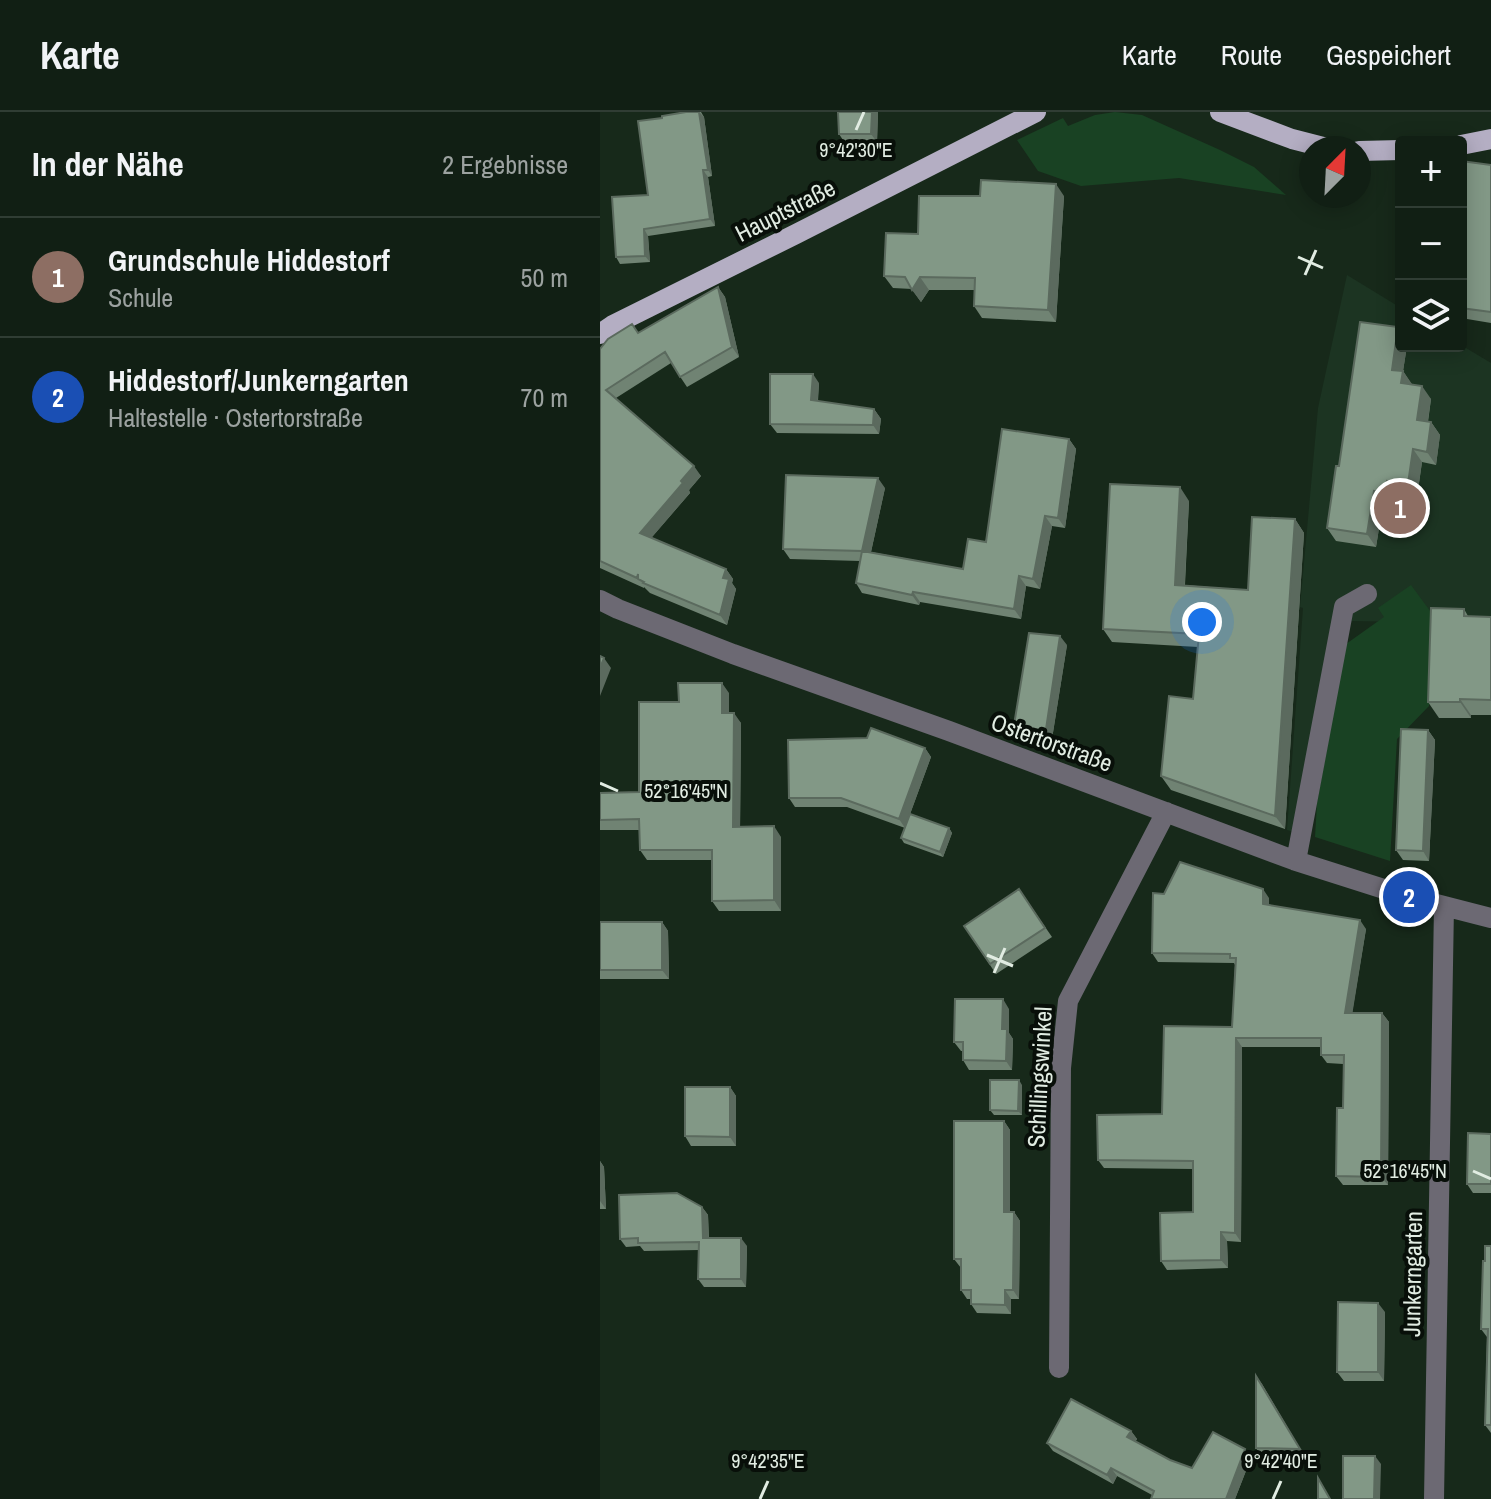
<!DOCTYPE html>
<html lang="de">
<head>
<meta charset="utf-8">
<style>
  :root { --surface:#111f14; --page:#1a271d; --text:#f1f3f6; --muted:#9ca2a0; --line:#303d34; --accent:#0f766e }
  body { margin:0; font-family:"Archivo Narrow",sans-serif; background:var(--page); color:var(--text) }
  .controls { position:absolute; right:24px; top:24px; display:grid; overflow:hidden; border-radius:8px; box-shadow:0 4px 20px #0003 }
  .controls button { width:72px; height:72px; display:grid; place-items:center; padding:0; border:0; border-bottom:2px solid var(--line); background:var(--surface); color:var(--text); font:40px sans-serif }
  .compass { position:absolute; left:699px; top:24px; width:72px; height:72px; border-radius:50%; background:var(--surface); box-shadow:0 4px 20px #0003; rotate:24deg }
  .you { position:absolute; left:602px; top:510px; width:28px; height:28px; margin:-20px; border:6px solid #fff; border-radius:50%; background:#1a73e8; box-shadow:0 0 0 12px #1a73e833 }
  .badge { display:grid; place-items:center; width:52px; height:52px; border-radius:50%; background:var(--accent); color:#fff; font-size:26px; font-weight:700 }
  .pin { position:absolute; translate:-50% -50%; border:4px solid #fff; box-shadow:0 2px 8px #0006 }
  .list { margin:0; padding:0; list-style:none }
  h2 { display:flex; justify-content:space-between; align-items:center; height:104px; margin:0; padding:0 32px; font-size:34px }
  h2 small { font-size:26px; font-weight:400; color:var(--muted) }
  .list li { display:grid; grid-template-columns:52px 1fr auto; gap:24px; align-items:center; box-sizing:border-box; height:120px; padding:0 32px; border-top:2px solid var(--line) }
  .list b { display:block; font-size:30px; white-space:nowrap }
  .list p { margin:0; font-size:26px; white-space:nowrap; color:var(--muted) }
  .list em { font-size:26px; font-style:normal; color:var(--muted) }
  .icon { flex:none; width:44px; height:44px; fill:none; stroke:currentColor; stroke-width:2; stroke-linecap:round; stroke-linejoin:round }
  .map { position:relative; flex:none; width:891px; height:1387px; overflow:hidden }
  header { display:flex; align-items:center; gap:48px; box-sizing:border-box; height:112px; padding:0 40px; background:var(--surface); border-bottom:2px solid var(--line) }
  header strong { font-size:38px }
  nav { display:flex; gap:44px; margin-inline-start:auto; font-size:28px }
  main { display:flex }
  aside { flex:1; background:var(--surface) }
  .map>svg:first-child { display:block }
</style>
</head>
<body>
<header>
<strong>Karte</strong>
<nav><a>Karte</a><a>Route</a><a>Gespeichert</a></nav>
</header>
<main>
<aside>
<h2>In der Nähe<small>2 Ergebnisse</small></h2>
<ul class="list">
<li><span class="badge" style="background:#8d6e63">1</span><div><b>Grundschule Hiddestorf</b><p>Schule</p></div><em>50 m</em></li>
<li><span class="badge" style="background:#1a4fb4">2</span><div><b>Hiddestorf/Junkerngarten</b><p>Haltestelle · Ostertorstraße</p></div><em>70 m</em></li>
</ul>
</aside>
<div class="map">
<svg width="891" height="1387" viewBox="0 0 891 1387">
  <rect width="100%" height="100%" fill="#17291a"/>
  <!-- built -->
  <path fill="#1c3422" d="M747 163 801 196V234L861 233 891 251V517L875 511 750 509 707 724 687 718 703 496 700 495 718 296Z"/>
  <!-- green -->
  <path fill="#194223" d="M515 0 542 3 620 38 654 55 686 83 579 66 481 74 438 59 417 28 463 6 468 14 495 3Z
    M811 473 833 503 829 594 797 627 790 749 715 725 717 691 746 532 784 505 778 496Z"/>
  <g fill="none" stroke-linecap="round" stroke-linejoin="round">
    <!-- minor -->
    <path stroke="#6c6973" stroke-width="20" d="M0 488 18 497 133 542 349 619 696 749 809 785 891 806
      M696 749 744 495 767 482
      M459 1256 461 956 468 889 566 700
      M834 1387 844 794"/>
    <!-- major -->
    <path stroke="#b4aec3" stroke-width="20" d="M620 0 692 27 727 36
      M861 33 891 27
      M759 39 801 38
      M0 222 13 213 196 122 436 0"/>
  </g>
  <!-- wall -->
  <path fill="#708373" d="M86 0H101L104 5 112 64 108 65 115 114 48 124 50 150 20 152 16 145 48 83 62 6Z
    M278 0 277 30 245 31 239 22Z
    M861 49 891 53V211L861 206Z
    M464 84 456 210 382 206 374 194 375 178H329L321 190 312 177 293 176 284 164 318 122Z
    M118 175 125 185 139 245 87 275 71 251 16 286 101 364 89 378 90 381 51 426 126 457 133 467 132 471 136 477 127 513 50 481 44 475V476L0 456V237L38 221Z
    M801 234H807L803 259 812 273 831 287 828 310H831L840 323 836 353 822 350 817 385 796 382 794 394 783 392 776 435 736 429 727 416 739 354Z
    M219 271 218 289 274 297 281 307 279 322 177 321 170 312Z
    M469 327 476 337 465 416 452 414 440 477 426 474 421 507 320 490 319 493 262 481 256 471 260 449 190 447 183 437 285 376 271 440 363 457Z
    M589 389 585 473 648 478 695 407 704 421 685 717 571 678 561 664 593 587 598 535 512 530 503 517Z
    M864 497 868 504 891 505V603H871V606H839L828 590Z
    M467 533 451 633 420 622 414 613Z
    M129 581V601L141 611 140 715 181 725V799H119L112 789V748H47L40 738 39 718H0V681L39 680 79 590Z
    M828 618 835 628 829 749 803 748 796 738Z
    M325 636 331 645 310 702 349 716 352 721 343 745 304 731 301 726 305 716 247 695H195L189 686Z
    M419 777 452 825 396 862 364 814Z
    M669 786V793L766 817 752 901H782L789 910 788 1073H743L736 1064 743 996V952L727 951 721 943V935H642L641 1130 627 1129 628 1156 567 1158 561 1149 593 1100V1057L504 1056 498 1048 562 1002 632 915 635 853 634 851 558 850 552 841Z
    M0 810H62L68 819 69 867H0Z
    M409 897V921L413 927 412 958H369L363 948V939H361L354 930Z
    M422 973V1003H394L390 998Z
    M130 975 136 984V1034H91L85 1024Z
    M404 1009 410 1018V1100H414L420 1109 419 1187H411V1202L377 1201 371 1192V1187H367L361 1178V1156L354 1147Z
    M891 1022V1081H873L867 1072Z
    M0 1049 4 1055 6 1097H0Z
    M102 1095 108 1103 109 1126 147 1134 146 1175H104L98 1167 99 1138 44 1139 40 1134 26 1135 20 1127Z
    M891 1134V1321L885 1313 887 1225 881 1217 885 1149Z
    M785 1200 784 1269H744L737 1260Z
    M656 1264 662 1272 705 1345 661 1344 656 1336Z
    M531 1319 537 1327 535 1330 570 1348 592 1356 651 1346 635 1387H551L552 1383 517 1364 513 1372 453 1339 447 1331Z"/>
  <!-- shaded-wall -->
  <path fill="#5b6a5e" d="M99 0 104 5 112 64 108 58Z
    M272 0H278L277 30 271 22Z
    M103 58 108 65 115 114 110 107Z
    M456 72 464 84 456 210 448 198Z
    M44 117 48 124 50 150 45 144Z
    M320 165 329 178 321 190 312 178Z
    M118 175 125 185 139 245 132 235Z
    M798 215 801 219V234H807L803 259 812 272 810 284 792 258Z
    M213 262 219 271 217 297 211 288Z
    M822 274 831 287 826 322 817 308Z
    M274 297 281 307 279 322 273 313Z
    M831 310 840 323 836 353 827 340Z
    M469 327 476 337 465 416 458 406Z
    M813 337 822 350 817 385 808 372Z
    M94 354 101 364 89 378 90 381 47 431 40 421Z
    M278 366 285 376 269 449 262 439Z
    M787 369 796 382 794 394 785 381Z
    M580 375 589 389 584 486 575 473Z
    M774 379 783 392 776 435 767 422Z
    M445 404 452 414 440 477 433 467Z
    M695 407 704 421 685 717 675 704Z
    M126 457 133 467 132 471 136 477 127 513 120 503 123 466Z
    M419 464 426 474 421 507 414 497Z
    M313 480 320 490 319 493 312 483Z
    M460 524 467 533 451 633 445 624Z
    M4 546 11 556 0 584V556Z
    M122 571 129 581V611L122 601Z
    M860 587 871 603V606L860 590Z
    M134 601 141 611 140 725 133 715Z
    M828 618 835 628 829 749 823 739Z
    M325 636 331 645 305 716 299 707Z
    M174 714 181 725V799L174 788Z
    M349 716 352 721 343 745 340 740Z
    M663 777 669 786V801L663 792Z
    M760 808 766 817 751 910 745 901Z
    M62 810 68 819 69 867 62 858Z
    M403 887 409 897V921L413 927 412 958 406 949 402 917Z
    M782 901 789 910 788 1073 781 1065Z
    M636 926 642 935 641 1130 635 1121Z
    M419 968 422 973V1003L418 999Z
    M130 975 136 984V1034L130 1025Z
    M404 1009 410 1018V1109L404 1100Z
    M0 1049 4 1055 6 1097 0 1089Z
    M102 1095 108 1103 109 1134 103 1126Z
    M414 1100 420 1109 419 1187 413 1178Z
    M621 1120 627 1129 628 1156 621 1148Z
    M141 1126 147 1134 146 1175 141 1167Z
    M405 1178 411 1187V1202L405 1193Z
    M778 1191 785 1200 784 1269 778 1260Z
    M531 1319 537 1327 533 1334 527 1325Z
    M645 1337 651 1346 635 1387H626Z
    M775 1344 781 1352 780 1387H774Z
    M511 1356 517 1364 513 1372 507 1363Z"/>
  <!-- building -->
  <path fill="#829886" stroke="#5b6a5e" stroke-width="2" d="M86 0H99L108 58H103L110 107 44 117 45 144 16 145 12 85 48 83 38 9 62 6V4Z
    M238 0H272L271 22H239Z
    M861 49 891 53V200L861 196Z
    M381 68 456 72 448 198 374 194 375 166 320 165 312 178 305 165 284 164 286 121 318 122 319 84H380Z
    M118 175 132 235 80 265 65 240 6 278 94 354 81 369 83 371 40 421 126 457 123 466 129 467 120 503 43 471 44 470 38 467V462L37 466 0 449V237L8 227 32 212 38 221Z
    M760 210 798 215 792 258 803 259 801 271 822 274 817 308 831 310 827 340 813 337 808 372 787 369 785 381 774 379 767 422 727 416 736 354H739Z
    M170 262H213L211 288 274 297 273 313 170 312Z
    M402 317 469 327 458 406 445 404 433 467 419 464 414 497 313 480 312 483 256 471 262 439 183 437 186 363 278 366 262 439 363 457 368 427 386 430Z
    M510 372 580 375 575 473 648 478 652 405 695 407 675 704 561 664 569 584 593 587 599 522 503 517Z
    M831 496 864 497V504L891 505V588L860 587V590H828Z
    M429 521 460 524 445 624 414 613Z
    M0 544 4 546 0 556Z
    M78 571H122V601H134L133 715 174 714V788L112 789V738H40L39 707 0 708V681L39 680V590H79Z
    M271 616 325 636 299 707 241 686H189L188 628 267 626Z
    M801 617 828 618 823 739 796 738Z
    M310 702 349 716 340 740 301 726Z
    M580 750 663 777V792L760 808 745 901H782L781 1065 736 1064 737 996H743L744 943H721V926H636L635 1121 621 1120V1148L561 1149 560 1101 593 1100V1049L498 1048 497 1003 562 1002 564 914 632 915 636 846H630V842L552 841 553 781 564 782Z
    M419 777 445 816 390 852 364 814Z
    M0 810H62V858H0Z
    M355 887H403L402 917H407L406 949 363 948V930H354Z
    M390 968H419L418 999 390 998Z
    M85 975H130V1025L85 1024Z
    M354 1009H404V1100H414L413 1178H405V1193L371 1192V1178H361V1147H354Z
    M868 1021 891 1022V1072H867Z
    M77 1081 102 1095 103 1126H141V1167H98L99 1130 38 1131V1126L20 1127 19 1083Z
    M885 1134H891V1313H885L888 1217H881L883 1149H885Z
    M738 1190 778 1191V1260H737Z
    M656 1264 700 1337 656 1336Z
    M471 1287 531 1319 527 1325 570 1348 592 1356 613 1320 645 1337 626 1387H551L554 1379 511 1356 507 1363 447 1331Z
    M743 1344H775L774 1387H743Z
    M718 1366 730 1387H718Z"/>
  <!-- ticks -->
  <path fill="none" stroke="#e1ece2" stroke-width="3" d="M256 18 264 0M698 145 723 156M705 163 716 138M0 671 18 679M387 843 413 854M394 861 405 836M873 1059 891 1067M160 1387 168 1369M673 1387 681 1369"/>
  <g text-anchor="middle" dominant-baseline="central" stroke-width="8" stroke-linejoin="round" paint-order="stroke">
    <!-- street labels -->
    <g font-size="24" fill="#e1ece2" stroke="#080f09">
      <text transform="translate(185 98) rotate(-27)">Hauptstraße</text>
      <text transform="translate(452 630) rotate(20)">Ostertorstraße</text>
      <text transform="translate(439 965) rotate(-87)">Schillingswinkel</text>
      <text transform="translate(812 1162) rotate(-89)">Junkerngarten</text>
    </g>
  </g>
  <g font-size="20" text-anchor="middle" fill="#e1ece2" stroke="#080f09" stroke-width="8" stroke-linejoin="round" paint-order="stroke">
    <text x="256" y="45">9°42'30"E</text>
    <text x="86" y="686">52°16'45"N</text>
    <text x="805" y="1066">52°16'45"N</text>
    <text x="168" y="1356">9°42'35"E</text>
    <text x="681" y="1356">9°42'40"E</text>
  </g>
</svg>
<div class="controls">
<button>+</button>
<button>−</button>
<button><svg class="icon" aria-label="layers" viewBox="0 0 24 24"><path d="M12 4l9 5-9 5-9-5zM3 14l9 5 9-5"/></svg></button>
</div>
<svg class="compass" viewBox="-18 -18 36 36"><path d="M0-13l5 13h-10z" fill="#e53935"/><path d="M0 13l5-13h-10z" fill="#9ca2a0"/></svg>
<div class="you"></div>
<div class="pin badge" style="left:800px;top:396px;background:#8d6e63">1</div>
<div class="pin badge" style="left:809px;top:785px;background:#1a4fb4">2</div>
</div>
</main>
</body>
</html>
